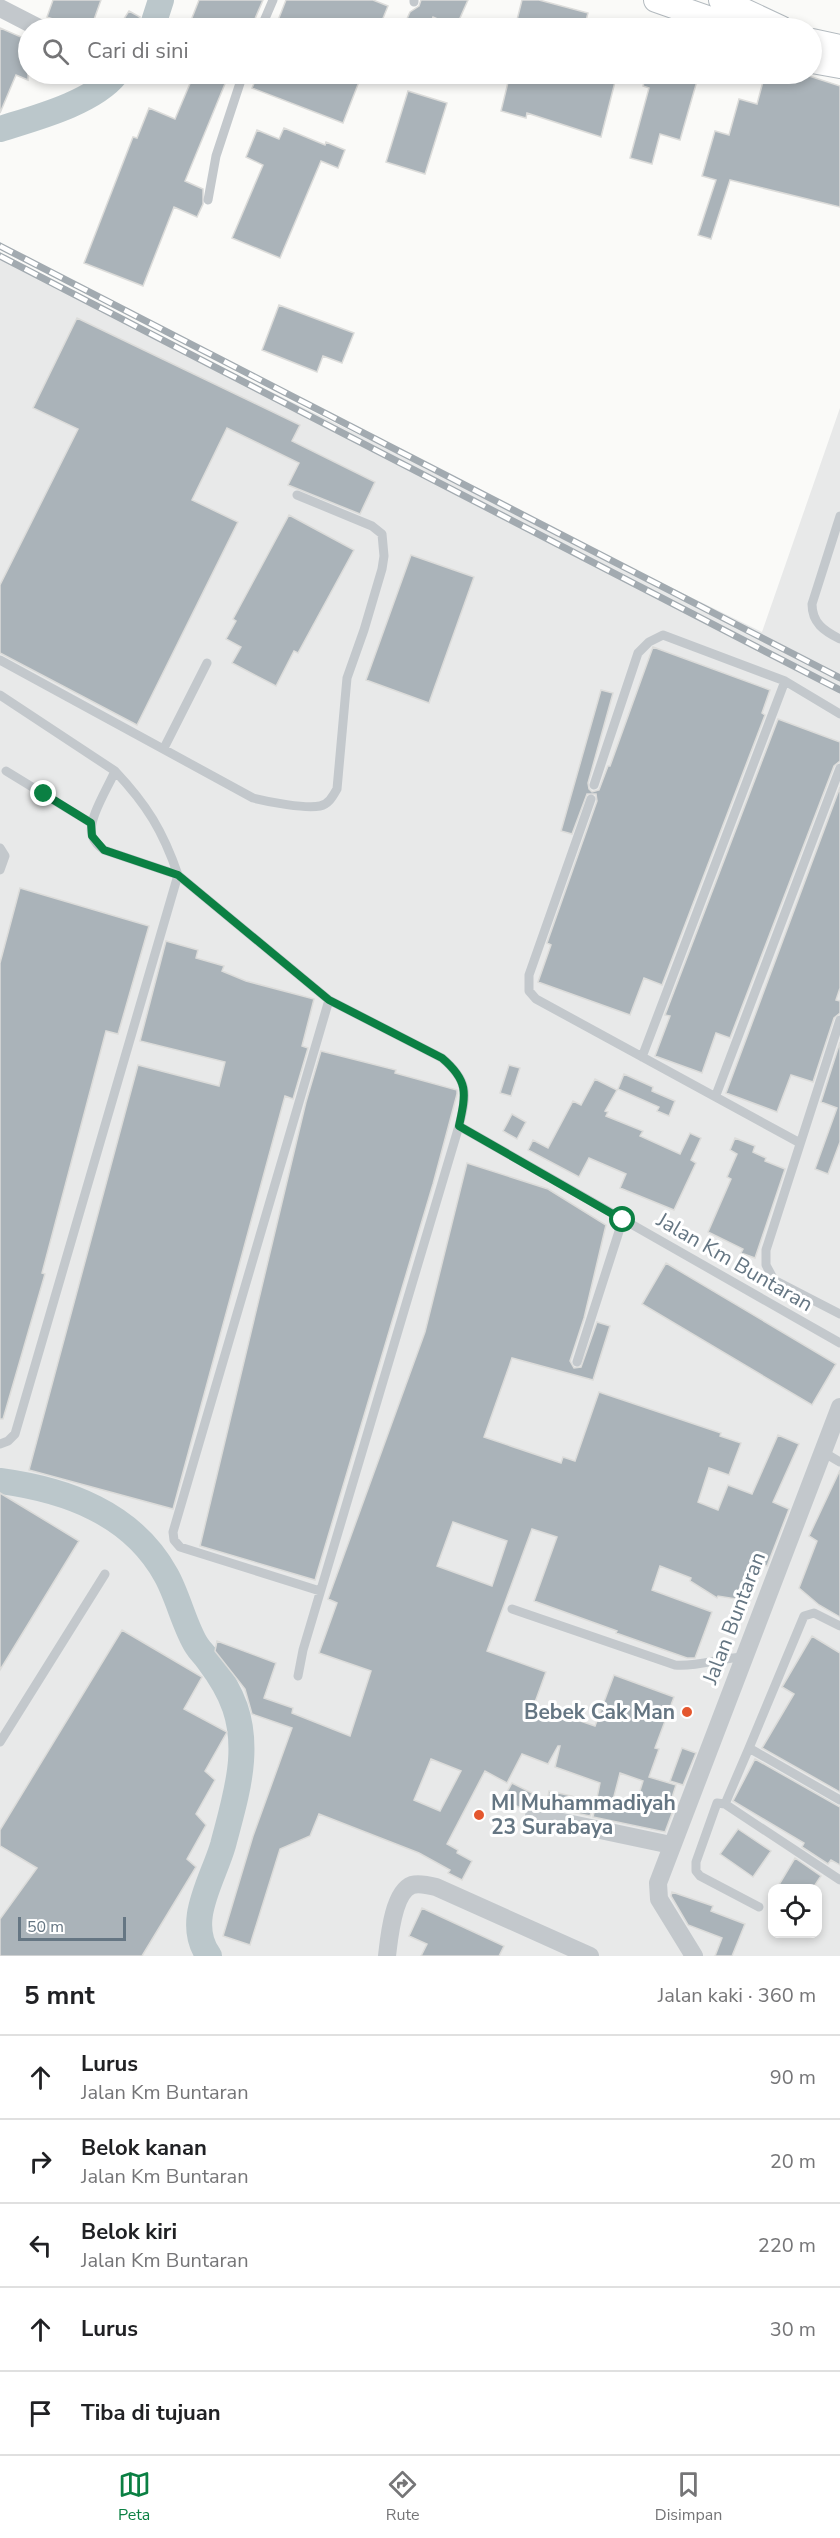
<!DOCTYPE html>
<html lang="id">
<head>
<meta charset="utf-8">
<style>
  :root { --surface:#fff; --page:#f6f6f6; --text:#202124; --muted:#757577; --line:#e0e0e0; --accent:#0b8043 }
  body { margin:0; font-family:"Nunito Sans",sans-serif; background:var(--page); color:var(--text) }
  .controls { position:absolute; right:18px; bottom:18px; display:grid; overflow:hidden; border-radius:12px; box-shadow:0 3px 9px #0003 }
  .controls button { width:54px; height:54px; display:grid; place-items:center; padding:0; border:0; border-bottom:2px solid var(--line); background:var(--surface); color:var(--text); font:30px sans-serif }
  .scale { position:absolute; left:18px; bottom:15px; width:108px; box-sizing:border-box; padding-left:6px; border:3px solid #657683; border-top:0; font-size:16px; line-height:21px; white-space:nowrap; color:#657683; -webkit-text-stroke:4px #fff; paint-order:stroke }
  .stop { position:absolute; width:18px; height:18px; margin:-14px; border:4px solid #0b8043; border-radius:50%; background:#fff }
  .stop.end { background:#0b8043; border-color:#fff; box-shadow:0 2px 6px #0008 }
  .list { margin:0; padding:0; list-style:none }
  h2 { display:flex; justify-content:space-between; align-items:center; height:78px; margin:0; padding:0 24px; font-size:26px }
  h2 small { font-size:20px; font-weight:400; color:var(--muted) }
  .list li { display:grid; grid-template-columns:39px 1fr auto; gap:18px; align-items:center; box-sizing:border-box; height:84px; padding:0 24px; border-top:2px solid var(--line) }
  .list b { display:block; font-size:22px; white-space:nowrap }
  .list p { margin:0; font-size:20px; white-space:nowrap; color:var(--muted) }
  .list em { font-size:20px; font-style:normal; color:var(--muted) }
  .icon { flex:none; width:33px; height:33px; fill:none; stroke:currentColor; stroke-width:2; stroke-linecap:round; stroke-linejoin:round }
  .map { position:relative; flex:none; width:840px; height:1956px; overflow:hidden }
  .search { position:absolute; background:var(--surface); box-shadow:0 3px 9px #0003; left:18px; right:18px; top:18px; height:66px; display:flex; align-items:center; gap:15px; box-sizing:border-box; padding:0 21px; border-radius:33px; color:var(--muted); font-size:22px }
  .sheet { height:498px; background:var(--surface) }
  nav { display:flex; justify-content:space-around; align-items:center; box-sizing:border-box; height:84px; border-top:2px solid var(--line); background:var(--surface); font-size:16px; color:var(--muted) }
  nav a { display:grid; justify-items:center; gap:3px }
  nav .on { color:var(--accent) }
  .map>svg:first-child { display:block }
</style>
</head>
<body>
<div class="map">
<svg width="840" height="1956" viewBox="0 0 840 1956">
  <rect width="100%" height="100%" fill="#fafaf8"/>
  <!-- built -->
  <path fill="#e8e9e9" fill-rule="evenodd" d="M0 259 762 632 840 408V1956H0ZM772 1888H818V1934H772Z"/>
  <g fill="none" stroke-linecap="round" stroke-linejoin="round">
    <!-- river -->
    <path stroke="#bbc7cb" stroke-width="26" d="M152 28 161 0
      M0 129C35 118 93 103 116 74
      M0 1481C66 1490 132 1513 166 1575 178 1596 185 1628 197 1646 200 1651 205 1655 208 1660 233 1693 244 1720 241 1761 239 1789 230 1818 223 1845 213 1880 184 1922 209 1956"/>
  </g>
  <!-- building -->
  <path fill="#aab3b9" stroke="#dcdcda" stroke-width="1.5" fill-rule="evenodd" d="M53 0H101L91 28 80 25 78 28H56L58 21 47 17Z
    M199 0H263L251 28H188Z
    M286 0H373L388 6 379 28H275Z
    M421 0H468L456 27 433 17 429 28H403L410 12 419 6Z
    M522 0H539L588 13 584 28H515Z
    M129 11 140 17 133 28H118Z
    M0 28 28 40V80L16 75 0 113Z
    M194 74H229L185 181 203 189V204L197 217 174 207 143 286 84 263 133 137 137 138 149 108 175 119Z
    M258 74H362L343 123 252 88Z
    M510 74H617L601 137 527 113 526 118 501 111Z
    M646 74H699L680 140 660 134 652 164 630 158 649 88 643 86Z
    M765 74H803L840 86V207L730 180 711 239 698 235 716 180 702 176 715 131 729 135 739 99 757 104Z
    M408 91 447 103 425 174 386 162Z
    M284 128 325 145 326 142 345 150 338 168 321 161 280 258 232 238 263 165 246 157 257 130 279 139Z
    M279 305 354 333 342 363 323 356 317 372 262 350Z
    M77 318 300 425 292 441 375 482 360 514 288 485 299 463 227 428 192 500 238 522 137 725 0 653V585L78 429 33 408Z
    M289 515 354 550 298 653 294 651 276 686 232 663 241 647 226 639 236 621 233 619Z
    M411 555 474 577 429 703 366 680Z
    M653 647 770 690 762 713 765 715 662 985 644 978 630 1015 538 982 551 945 547 943 597 801 596 794H587L572 834 561 831 601 690 613 693 588 783 589 789 592 792 599 790 608 766H610Z
    M778 719 840 742V761L834 766 730 1038 716 1033 702 1073 655 1056 670 1016 665 1015Z
    M840 787V988L836 1000 840 1001V1013L834 1018 813 1082 791 1075 777 1112 726 1093Z
    M20 888 149 926 118 1034 106 1031 42 1273 45 1274 3 1419H0V963Z
    M166 941 198 950 196 958 224 966 222 971 246 981 314 999 302 1046 308 1048 293 1099 285 1096 173 1509 29 1470 138 1065 219 1086 225 1062 140 1041Z
    M840 1042V1142L828 1174 815 1169 837 1108 821 1102Z
    M321 1051 396 1070 395 1073 457 1090V1094L433 1184 315 1580 200 1546 306 1102Z
    M509 1065 520 1068 511 1096 500 1093Z
    M624 1074 653 1087 652 1091 675 1101 669 1116 657 1111 659 1107 618 1089Z
    M595 1079 617 1090 605 1111 608 1112 606 1116 643 1131 640 1136 680 1154 690 1133 701 1138 691 1160 696 1163 674 1210 620 1188 626 1174 589 1158 579 1177 528 1150 533 1140 548 1148 573 1101 581 1105Z
    M512 1114 526 1122 517 1139 503 1131Z
    M735 1138 755 1146 753 1152 766 1158 765 1161 785 1169 755 1258 741 1253 743 1249 708 1232 731 1179 727 1177 737 1154 730 1150Z
    M467 1163 548 1189 606 1225 584 1318 570 1361 574 1368 581 1367 597 1322 610 1326 593 1380 512 1358 484 1437 561 1463 563 1457 575 1461 599 1392 721 1433 720 1436 741 1443 729 1475 709 1468 698 1502 718 1510 728 1485 752 1494 778 1435 799 1444 773 1502 789 1509 767 1566 752 1560 736 1599 718 1596 717 1598 690 1581 691 1578 660 1566 652 1590 712 1612 695 1658H687L616 1633 617 1631 534 1601 557 1537 532 1529 487 1651 546 1672 534 1705 595 1726 614 1675 674 1697 655 1748 659 1749 649 1777 676 1785 669 1807 674 1808 665 1832 593 1817 600 1783 555 1767 560 1746H558L548 1764 522 1754 507 1783 485 1771 447 1844 458 1850 457 1853 472 1861 462 1880 448 1873 450 1870 419 1853 319 1814 310 1836 280 1849 250 1945 223 1936 253 1836 292 1728 252 1714 245 1689 215 1651 217 1641 276 1663 264 1698 293 1708 292 1713 350 1736 371 1671 319 1653 337 1603 328 1599 425 1332ZM453 1522 507 1541 492 1586 437 1566ZM431 1759 461 1771 440 1811 414 1800ZM620 1773 643 1781 634 1810 612 1804Z
    M666 1263 836 1364 812 1405 642 1304Z
    M840 1470V1617L819 1605 799 1588 817 1541 809 1536Z
    M0 1493 79 1541 0 1670Z
    M122 1630 202 1677 184 1709 227 1732 205 1771 215 1780 196 1814 206 1825 187 1859 196 1867 142 1956H0V1919L37 1868 0 1846V1830Z
    M812 1636 840 1653V1792L762 1748 794 1694 782 1687Z
    M682 1748 696 1753 683 1785 670 1781Z
    M755 1759 840 1807V1865L831 1860 828 1864 802 1847 804 1843 733 1801Z
    M512 1783 532 1793 524 1810 503 1799Z
    M549 1791 572 1796 570 1802 593 1807 590 1816 546 1807Z
    M738 1829 771 1851 753 1877 720 1854Z
    M795 1858 821 1876 813 1888H777Z
    M672 1892 713 1906 711 1911 745 1924 732 1956H715L722 1938 688 1925 671 1896Z
    M422 1908 504 1946 499 1956H421L427 1944 409 1936Z"/>
  <g fill="none" stroke-linecap="round" stroke-linejoin="round">
    <!-- secondary casing -->
    <g stroke="#b3babf" stroke-width="26">
      <path id="secondary" d="M656 0 736 28
        M721 0 781 28
        M812 41 840 47
        M812 61 840 66"/>
    </g>
    <!-- lane -->
    <path stroke="#c3c8cc" stroke-width="9" d="M414 2V0
      M261 28 273 0
      M208 200 216 156 243 74
      M840 516 812 604C812 623 824 631 840 639
      M0 660 253 798C269 802 305 809 320 806 329 804 333 796 337 789L347 678 364 630 382 569 384 556 382 534 372 526 297 495
      M0 695 115 771C109 786 87 820 92 835 94 842 99 846 104 850L178 875 15 1434 8 1441 0 1444
      M164 748 207 663
      M6 771 91 823
      M115 771C147 805 163 831 178 875L329 1000 442 1058C469 1081 467 1094 459 1126L840 1343
      M594 785 638 653 649 642 663 635 785 681 840 714
      M591 799 529 975V991L536 999 800 1143
      M0 848 5 856 0 870
      M840 1020 766 1250V1265L774 1280 840 1314
      M642 1057 785 681
      M716 1095 840 768
      M577 1362 623 1219
      M823 1452 840 1462
      M320 1591 180 1547 174 1540 173 1532 329 1000
      M512 1609 675 1665C698 1667 720 1658 743 1657
      M298 1676 303 1650 459 1126
      M0 1742 105 1574
      M749 1748 804 1616 814 1613 840 1626
      M725 1804 749 1748 840 1800
      M759 1907 700 1876 696 1871V1862L717 1803 725 1804 840 1880"/>
    <!-- street -->
    <path stroke="#c3c8cc" stroke-width="18" d="M0 8 39 28
      M534 1816 671 1845
      M387 1956C389 1939 393 1892 412 1885 419 1883 428 1885 436 1887L590 1956
      M694 1956 659 1899 658 1883 840 1407"/>
    <!-- secondary -->
    <use href="#secondary" stroke="#fff" stroke-width="24"/>
    <!-- rail casing -->
    <g stroke="#a2aab0" stroke-width="7">
      <path id="rail" d="M0 246 840 678
        M0 256 840 690"/>
    </g>
    <!-- rail -->
    <use href="#rail" stroke="#fff" stroke-width="4.5" stroke-dasharray="14" stroke-linecap="butt"/>
  </g>
  <g fill="none" stroke-linecap="round" stroke-linejoin="round">
    <!-- route -->
    <path stroke="#0b8043" stroke-width="8" d="M44 794 91 823 92 836 104 850 178 875 329 1000 442 1058C469 1081 466 1093 459 1126L623 1220"/>
  </g>
  <!-- markers -->
  <g fill="#e4572e" stroke="#fff" stroke-width="2">
    <circle cx="687" cy="1712" r="6"/>
    <circle cx="479" cy="1815" r="6"/>
  </g>
  <g text-anchor="middle" dominant-baseline="central" stroke-width="6" stroke-linejoin="round" paint-order="stroke">
    <!-- street labels -->
    <g font-size="21" fill="#657683" stroke="#fff">
      <text transform="translate(735 1262) rotate(30)">Jalan Km Buntaran</text>
      <text transform="translate(734 1618) rotate(-69)">Jalan Buntaran</text>
    </g>
    <!-- poi labels -->
    <g font-size="21" font-weight="bold" fill="#657683" stroke="#fff" text-anchor="end">
      <text x="675" y="1712">Bebek Cak Man</text>
      <text x="491" y="1803" text-anchor="start">MI Muhammadiyah<tspan x="491" dy="24">23 Surabaya</tspan></text>
    </g>
  </g>
</svg>
<div class="controls">
<button><svg class="icon" aria-label="locate" viewBox="0 0 24 24"><circle cx="12" cy="12" r="6"/><path d="M12 2v4M12 18v4M2 12h4M18 12h4"/></svg></button>
</div>
<div class="scale">50 m</div>
<div class="stop" style="left:623px;top:1220px"></div>
<div class="stop end" style="left:44px;top:794px"></div>
<div class="search"><svg class="icon" aria-label="search" viewBox="0 0 24 24"><circle cx="10" cy="10" r="6"/><path d="M15 15l6 6"/></svg>Cari di sini</div>
</div>
<section class="sheet">
<h2>5 mnt<small>Jalan kaki · 360 m</small></h2>
<ul class="list">
<li><svg class="icon" aria-label="ahead" viewBox="0 0 24 24"><path d="M12 20V5M6 11l6-6 6 6"/></svg><div><b>Lurus</b><p>Jalan Km Buntaran</p></div><em>90 m</em></li>
<li><svg class="icon" aria-label="right" viewBox="0 0 24 24"><path d="M7 20v-9h11M14 6l5 5-5 5"/></svg><div><b>Belok kanan</b><p>Jalan Km Buntaran</p></div><em>20 m</em></li>
<li><svg class="icon" aria-label="left" viewBox="0 0 24 24"><path d="M17 20v-9H6M10 6l-5 5 5 5"/></svg><div><b>Belok kiri</b><p>Jalan Km Buntaran</p></div><em>220 m</em></li>
<li><svg class="icon" aria-label="ahead" viewBox="0 0 24 24"><path d="M12 20V5M6 11l6-6 6 6"/></svg><div><b>Lurus</b></div><em>30 m</em></li>
<li><svg class="icon" aria-label="arrive" viewBox="0 0 24 24"><path d="M6 21V4h12l-3 4 3 4H6"/></svg><div><b>Tiba di tujuan</b></div></li>
</ul>
</section>
<nav>
<a class="on"><svg class="icon" aria-label="map" viewBox="0 0 24 24"><path d="M3 6l6-2 6 2 6-2v14l-6 2-6-2-6 2zM9 4v14M15 6v14"/></svg>Peta</a>
<a><svg class="icon" aria-label="directions" viewBox="0 0 24 24"><path d="M12 3l9 9-9 9-9-9zM9 14v-3h6M13 9l2 2-2 2"/></svg>Rute</a>
<a><svg class="icon" aria-label="saved" viewBox="0 0 24 24"><path d="M7 4h10v16l-5-4-5 4z"/></svg>Disimpan</a>
</nav>
</body>
</html>
